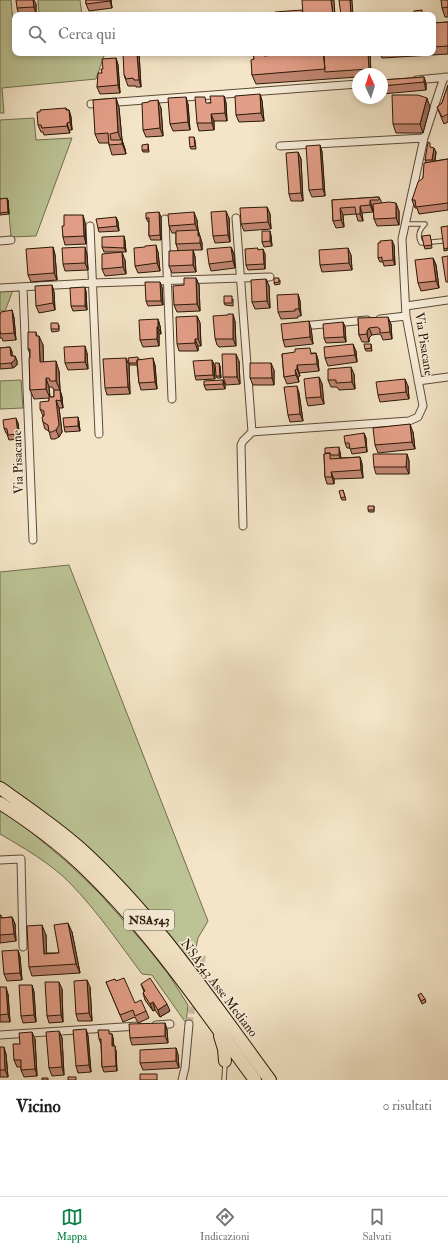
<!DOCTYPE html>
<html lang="it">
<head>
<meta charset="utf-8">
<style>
  :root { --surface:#fff; --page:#f2f2f2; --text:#222; --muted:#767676; --line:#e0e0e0; --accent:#0b8043 }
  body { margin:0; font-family:"IM FELL Double Pica",serif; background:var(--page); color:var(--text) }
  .compass { position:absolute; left:352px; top:68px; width:36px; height:36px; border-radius:50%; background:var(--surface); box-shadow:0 2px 6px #0003; rotate:356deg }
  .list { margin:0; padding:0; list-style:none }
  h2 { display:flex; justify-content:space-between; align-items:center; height:52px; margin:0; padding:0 16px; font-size:17px }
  h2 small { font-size:13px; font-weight:400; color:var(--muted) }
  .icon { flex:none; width:22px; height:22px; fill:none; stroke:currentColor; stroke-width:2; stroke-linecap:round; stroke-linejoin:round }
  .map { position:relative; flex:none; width:448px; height:1080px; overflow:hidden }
  .search { position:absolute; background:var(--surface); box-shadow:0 2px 6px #0003; left:12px; right:12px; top:12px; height:44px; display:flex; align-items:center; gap:10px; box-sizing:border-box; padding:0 14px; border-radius:8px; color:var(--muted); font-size:15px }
  .sheet { height:116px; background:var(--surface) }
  nav { display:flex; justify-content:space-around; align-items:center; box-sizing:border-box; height:56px; border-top:1px solid var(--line); background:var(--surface); font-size:11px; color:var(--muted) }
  nav a { display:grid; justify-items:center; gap:2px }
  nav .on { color:var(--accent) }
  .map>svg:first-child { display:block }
</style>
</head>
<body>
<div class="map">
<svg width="448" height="1080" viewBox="0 0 448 1080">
  <rect width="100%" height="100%" fill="#f4e5c8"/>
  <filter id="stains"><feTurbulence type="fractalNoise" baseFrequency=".005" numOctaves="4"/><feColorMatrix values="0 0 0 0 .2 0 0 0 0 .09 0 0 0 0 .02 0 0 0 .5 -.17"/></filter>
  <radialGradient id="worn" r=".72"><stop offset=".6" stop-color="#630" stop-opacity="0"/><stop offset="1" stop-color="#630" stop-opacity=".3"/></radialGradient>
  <!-- green -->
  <path fill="#bcc495" stroke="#726e4e" d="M0 0H11L13 22H15V53H105L96 79 2 88 4 113H0Z
    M38 0H80L82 15H39Z
    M34 118 36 140 72 138 36 236 11 237 8 200H0V120Z
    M13 290 5 311H0V291Z
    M21 380 23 408 0 409V381Z
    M69 565 208 921 198 938 192 966 71 834 38 807 0 781V572Z
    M0 809 31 832 68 863 99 893 147 947 169 975 188 1005 186 1023 152 975 142 974C119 943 97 911 70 883 50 863 24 848 0 834Z"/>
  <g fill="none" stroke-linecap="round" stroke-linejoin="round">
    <!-- minor-tunnel -->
    <path stroke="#cbbca1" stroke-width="7" stroke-dasharray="7 3.5" stroke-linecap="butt" d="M197 983 203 954
      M189 1024 194 997"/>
    <!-- service casing -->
    <g stroke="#5c4a36" stroke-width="5.5">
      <path id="service" d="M405 224H425
        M432 242 442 241
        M423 243H421C417 236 419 230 425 224
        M224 1080 225 1064"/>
    </g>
    <!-- minor casing -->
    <g stroke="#5c4a36" stroke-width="9">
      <path id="minor" d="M416 80 448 77
        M91 104 358 84
        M280 146 424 138
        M236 218 252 432 409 421 418 417 423 406 406 316 402 239 424 138 444 77
        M165 219 172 399
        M90 226 99 434
        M0 241 11 240
        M23 287 33 540
        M0 288 93 283 270 277
        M406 306 448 300
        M380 319 406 316
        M302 326 367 320
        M418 381 448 377
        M243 526 241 445 243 441 252 432
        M0 860 21 859 23 947
        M156 1025 170 1024
        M0 1035 138 1026
        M182 1080 185 1068 189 1024"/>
    </g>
    <!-- trunk casing -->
    <g stroke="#291706" stroke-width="14">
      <path id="trunk" d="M0 788C27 807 55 826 80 848 154 915 211 1000 270 1080
        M0 803C28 821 56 841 80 864 148 928 200 1005 255 1080
        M220 1036 224 1049 225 1061"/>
    </g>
    <!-- service -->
    <use href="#service" stroke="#f8eedb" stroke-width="3.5"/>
    <!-- minor -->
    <use href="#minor" stroke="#f8eedb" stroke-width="7"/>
    <!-- trunk -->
    <use href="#trunk" stroke="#f4e5c8" stroke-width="12"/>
  </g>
  <!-- wall -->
  <path fill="#c38874" stroke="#291706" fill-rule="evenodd" d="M86 0H111L112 8 89 11 86 4Z
    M448 0V17H445L442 8Z
    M36 4V14L19 15 17 8Z
    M433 20 434 23 448 22V54L382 58 380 53H433Z
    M139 53 141 87H136V86H128L124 75Z
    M252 53H290V54L297 53H370L371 74H358V77L256 84 252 75 254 59V57Z
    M116 58 118 65 120 93 100 94 97 87 103 69Z
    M424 77 426 84V90L382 94V80Z
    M448 85V122L444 124 437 107 442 103Z
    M260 94 262 101 264 121 239 122 236 115Z
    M224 96 226 103 227 121H214V130L199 131 197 123 208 103H211Z
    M116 98 119 108 122 140 125 149 126 154 112 155 109 145V143H99L95 134Z
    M188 104 190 130 173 131 170 124Z
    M430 107 423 133H396L393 124Z
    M66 108 67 110H69L71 117 72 130H69L70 133 44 135 43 132H41L38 125Z
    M161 108 163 136 146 137 143 130Z
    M194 137 195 140 196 149H191L190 147Z
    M148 144 149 152H143L142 150Z
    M320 145 322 152 325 196 312 197 309 190Z
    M432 147 436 152 435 161 448 159V210L419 214 417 208H415L412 200 423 178 426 162 425 160Z
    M298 152 301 159 303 201H291L289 194Z
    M379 197 382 203 399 211V225L377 226 374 219 373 207H372L373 212 362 213 363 221H358L356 214 343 215 344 227 336 228 333 221 332 200Z
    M0 199 8 200 9 214 0 215Z
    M267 207 270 214 271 229 244 231 241 224Z
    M116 217 118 222 119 231 99 232 98 228Z
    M161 217V240H151L149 236V222H148L146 218Z
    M229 218 230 242 215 243 213 236Z
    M197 220 198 230 202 243V250H193L195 257 196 272 172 273 169 266 178 250 176 244V233H172L169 226Z
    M85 222 86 244 65 245 63 237 64 226Z
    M448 226V250L444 251V249Z
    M270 231 271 236 272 246 264 247 262 242Z
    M430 235 432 248 425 249 424 246Z
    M124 236 125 241 126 252H104L102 247Z
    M394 245 395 265 384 266 383 262H380L378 258Z
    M53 247 55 255 57 280 31 282 28 275Z
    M231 247 234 254 235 268 211 271 209 264Z
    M259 250 265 254V269L248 270 246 265Z
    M158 252 160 271 138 273 135 266Z
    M87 255 88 270 65 271 63 264Z
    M351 255 352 270 322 272 320 265Z
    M433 258 436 265 439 288 421 291 418 283Z
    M125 260 126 274 105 276 102 269Z
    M196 278 199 285 200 311 177 312 174 305 184 285Z
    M266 279 269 286 270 308 255 309 252 302Z
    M280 280V284L275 285 274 283Z
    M52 285 54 292 55 310 39 313 36 306Z
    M85 287 86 292 87 310 73 311 71 306Z
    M162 287 163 305 148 306 146 301Z
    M298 294 300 301 301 316H298V318L281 319 278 312Z
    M233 299V306L225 305 224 303Z
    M12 310 14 318 16 340 3 341 2 338H0V315Z
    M197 316 200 323 201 346H198V351H179L177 344Z
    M358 318 391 324 392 339 383 340 381 335 379 334 372 335 369 338V342H362L359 335Z
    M158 319 160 326 161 334H159V346L143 347 140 340Z
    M235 321 236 346 219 347 217 345 215 338Z
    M343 322 345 327 346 342 326 343 324 338Z
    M59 325V331L52 332 51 329Z
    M311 328 313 344 285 347 283 340Z
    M36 332 37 336 43 345V362L59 371 60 390 62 397 63 408H59L62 432 59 437 55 439H51L49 431 45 429 43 422 44 416H43L40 409 49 401V398L34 399 30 390V354L28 349ZM49 387H52L54 390V397H50Z
    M371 344 372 351H366L365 349Z
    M10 347 12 352V356H15L17 361V365L13 368 0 369V348Z
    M356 351 357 362 328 366 325 358Z
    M87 353 88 369 68 370 65 363Z
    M316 353 318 360 319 371 299 373 300 376 298 377 299 382 287 384 284 377 282 354Z
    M139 359 155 365 157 389 141 390 139 383 137 365H130L129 363Z
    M212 360 214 365 215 379 196 380 195 376Z
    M239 361 240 384 226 385 223 377Z
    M129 365 130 394 107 395 105 388Z
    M220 366 221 378H217L216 376Z
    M274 370V385H253L250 378Z
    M354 374 355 389 339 390 337 387H331L328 380Z
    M319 377 322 384 324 404 308 406 306 398Z
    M223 380 225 385V389L206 390 204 385Z
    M408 386 409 399 380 402 378 395Z
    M299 393 303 421 290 422 288 415Z
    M78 417 79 422 80 431 65 432 64 427Z
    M18 423 20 439 9 440 7 434 6 433 4 428Z
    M413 432 415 449 378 453 375 445Z
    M364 433 366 438 367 452 352 454 350 448H347L345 443Z
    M340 452 341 458 360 457 362 464 363 478 334 479V484H327L325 477 324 454Z
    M407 454 409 461V474H376L374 467Z
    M343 490 346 500H342L341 498Z
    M374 506V512H369L368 510Z
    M0 915 2 918 12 917 15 924 16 941 0 943Z
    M72 932 80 973 32 976 29 967 46 935V953H59Z
    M18 950 20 957 22 980 7 981 4 974Z
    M116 981 135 1003 146 1011 149 1018 138 1023 135 1017 123 1022 106 982Z
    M141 984 170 1011 160 1017 155 1010 153 1011 145 1000 143 993 144 992Z
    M32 985 34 992 36 1022 23 1023 21 1016Z
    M0 987 8 994 10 1022H0Z
    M90 987 92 1021H78L76 1014Z
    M62 989 63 1022 49 1023 47 1016Z
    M418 995 425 999 426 1002 422 1004Z
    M165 1023 167 1030 168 1043 132 1045 130 1038Z
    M86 1029 88 1036 91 1072 78 1073 76 1066Z
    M59 1031 62 1038 64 1075 52 1076 49 1068Z
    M110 1034H112L113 1038 114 1046 116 1051 117 1071 104 1072 102 1067 101 1044 99 1039Z
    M35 1039 37 1076 24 1077 21 1070V1067H17L14 1060 20 1044Z
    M0 1047 6 1054 8 1077H0Z
    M176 1048 178 1055 179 1068 143 1070 140 1063Z"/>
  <!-- shaded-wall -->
  <path fill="#9f6f5e" stroke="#291706" d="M33 0H34L36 4V14L34 7Z
    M109 0H111L112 8 110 1Z
    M331 0H334L335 15H333Z
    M350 0H352L353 15H351Z
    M137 53H139L141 87 139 80Z
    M368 53H370L371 74 369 69Z
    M116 58 118 65 120 93 118 85Z
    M424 77 426 84V90L424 82Z
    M260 94 262 101 264 121 261 113Z
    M224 96 226 103 227 121 225 113Z
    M186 97 188 104 190 130 188 122Z
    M116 98 119 108 122 140 125 149 126 154 118 132Z
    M427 98 430 107 423 133 420 124Z
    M158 100 161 108 163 136 160 128Z
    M69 110 71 117 72 130 70 122Z
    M211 114 214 121V130L212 123Z
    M67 123 69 130 70 133 67 126Z
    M320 145 322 152 325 196 323 189Z
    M434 148 436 152 434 165 432 160Z
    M298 152 301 159 303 201 301 193Z
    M7 198 8 200 9 214 8 212Z
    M370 200 372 207 373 212 370 205Z
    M396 203 399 211V225L396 218Z
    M360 206 362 213 363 221 360 214Z
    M267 207 270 214 271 229 268 222Z
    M340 208 343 215 344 227 341 220Z
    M226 211 229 218 230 242 228 235Z
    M159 212 161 217V240L160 235Z
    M194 212 197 220 198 231 195 224Z
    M83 215 85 222 86 244 84 236Z
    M116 217 118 222 119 231 117 226Z
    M198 230 202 243V250L198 236Z
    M270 231 271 236 272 246 270 241Z
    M124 236 125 241 126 252 124 248Z
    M392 240 394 245 395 265 393 260Z
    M156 245 158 252 160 271 157 263Z
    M53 247 55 255 57 280 54 273Z
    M85 247 87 255 88 270 85 263Z
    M231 247 234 254 235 268 233 261Z
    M348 248 351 255 352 270 349 263Z
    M263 249 265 254V269L264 264Z
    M193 250 195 257 196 272 193 265Z
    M122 252 125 260 126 274 123 267Z
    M433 258 436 265 439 288 436 281Z
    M196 278 199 285 200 311 197 304Z
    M266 279 269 286 270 308 267 301Z
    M160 282 162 287 163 305 161 301Z
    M52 285 54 292 55 310 53 303Z
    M85 287 86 292 87 310 85 306Z
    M298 294 300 301 301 316 299 309Z
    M12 310 14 318 16 340 14 333Z
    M233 314 235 321 236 346 233 339Z
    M197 316 200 323 201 346 198 339Z
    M388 317 391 324 392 339 390 332Z
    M158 319 160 326 161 334 158 327Z
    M309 321 311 328 313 344 310 337Z
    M343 322 345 327 346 342 344 337Z
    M157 327 159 334V346L157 339Z
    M369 328 372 335 369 338V342L367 334V331Z
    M39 336 43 345 44 372 40 362Z
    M195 339 198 346V351L195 343Z
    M353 344 356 351 357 362 355 355Z
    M85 346 87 353 88 369 85 362Z
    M10 347 12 352V361L11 356Z
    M316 353 318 360 319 371 317 364Z
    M236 354 239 361 240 384 237 377Z
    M15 356 17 361V365L13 368 11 363Z
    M126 358 129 365 130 394 128 387Z
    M153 358 155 365 157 389 155 382Z
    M212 360 214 365 215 379 213 375Z
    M56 361 59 371 60 390 62 397 63 408 61 401 60 390 56 381Z
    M219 363 220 366 221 378 220 376Z
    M271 363 274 370V385L272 378Z
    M297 365 299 373 300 376 297 369Z
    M351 367 354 374 355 389 352 382Z
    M295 370 298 377 299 382 296 375Z
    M319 377 322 384 324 404 321 397Z
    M46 378 49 387 50 398 46 389Z
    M405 379 408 386 409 399 406 392Z
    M223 380 225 385V389L223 384Z
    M297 386 299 393 303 421 300 414Z
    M56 400 59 408 62 432 59 437 56 430Z
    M78 417 79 422 80 431 78 426Z
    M16 418 18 423 20 439 18 434Z
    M410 424 413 432 415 449 412 442Z
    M364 433 366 438 367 452 366 447Z
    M339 447 340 452 341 460 339 455Z
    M407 454 409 461V474L406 467Z
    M360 457 362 464 363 478 361 470Z
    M331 472 334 479V484L332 477Z
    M12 917 15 924 16 941 14 934Z
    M68 923 72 932 80 973 76 964Z
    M42 925 46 935 47 963 44 954Z
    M18 950 20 957 22 980 20 973Z
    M87 980 90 987 92 1021 89 1013Z
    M59 982 62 989 63 1022 61 1015Z
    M32 985 34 992 36 1022 34 1015Z
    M6 987 8 994 10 1022 8 1014Z
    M153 1002 155 1010 153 1011 150 1004Z
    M167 1004 170 1011 160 1017 158 1010Z
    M165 1023 167 1030 168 1043 165 1036Z
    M86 1029 88 1036 91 1072 89 1065Z
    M59 1031 62 1038 64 1075 62 1067Z
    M32 1032 35 1039 37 1076 35 1069Z
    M112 1034 113 1038 114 1051 112 1046Z
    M115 1046 116 1051 117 1071 116 1066Z
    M4 1047 6 1054 8 1077 5 1070Z
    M176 1048 178 1055 179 1068 176 1061Z"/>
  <!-- building -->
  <path fill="#e39e87" stroke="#291706" d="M16 0H33L34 7 17 8Z
    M86 0H109L110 1 86 4Z
    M302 0H331L333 15H303Z
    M339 0H350L351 15H341Z
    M441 0H448V7L442 8Z
    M302 10 303 15H275V12Z
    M422 10V15H414V11Z
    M448 22V46L433 47V23Z
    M123 53H137L139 80H134L133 78 126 79 125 76 124 75Z
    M253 53H264V56L275 55V53H286V54L297 53H323L325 69 252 75 251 60 254 59Z
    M324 53H368L369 69 325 72Z
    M116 58 118 85 97 87 98 73H102L101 69H103L102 59Z
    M424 77V82L382 86V80Z
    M448 85V114L442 117 437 107 442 103Z
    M260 94 261 113 236 115 235 96Z
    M392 95H418L427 98 420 124H393Z
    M210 96H224L225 113 211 114 212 123H197L195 97H205L206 103H211Z
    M186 97 188 122 170 124 168 98Z
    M116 98 118 132 110 134 111 140H122V144L109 145 108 133 95 134 93 100Z
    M158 100 160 128 143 130 142 103 149 102V101Z
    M66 108V110H69L70 122 67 123V126L42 128 41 125H38L37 112H40V110Z
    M189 137H194L195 146 190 147Z
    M428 142 430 143V147L434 148 432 160H425Z
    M148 144V150H142V145Z
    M320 145 323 189 309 190 306 146Z
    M298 152 301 193 289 194 286 153Z
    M448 159V203L416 207 415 200H412L418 182 423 178 424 163Z
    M379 197V200H370V205L360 206V214H356L355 207 340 208 341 220 333 221 332 200Z
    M7 198 8 212 0 213V199Z
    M389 202 396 203V218L374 219 373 204Z
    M267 207 268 222 241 224 240 208Z
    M226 211 228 235 213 236 211 212Z
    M159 212 160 235 149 236V218H146V213Z
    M194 212 195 224 169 226 168 214Z
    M64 215H83L84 236 63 237 62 226H64Z
    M116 217 117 226 98 228 96 219Z
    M448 226V248L444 249 441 227Z
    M198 230V236H200V243L176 244V231Z
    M262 231H270V241L262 242Z
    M430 235 432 245 424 246 422 236Z
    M124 236V248L102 247V237Z
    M392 240 393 260 382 261V257L378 258V243H380V241Z
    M156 245 157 263 135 266 134 248 145 247V246Z
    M53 247 54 273 28 275 26 249Z
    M85 247V263L63 264 62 248Z
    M231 247 233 261 209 264 207 249Z
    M258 248V250L263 249 264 264 246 265 245 249Z
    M348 248 349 263 320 265 319 250Z
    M193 250V265L169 266V251Z
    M122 252 123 267 102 269V254Z
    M448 256V282H446L442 257Z
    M433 258 436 281 418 283 415 260Z
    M184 278H196L197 304 174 305 173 286 184 285Z
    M274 278H279V282L274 283Z
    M266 279 267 301 252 302 251 280Z
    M145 282H160L161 301H146Z
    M52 285 53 303 36 306 35 286Z
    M85 287V306H71L70 288Z
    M298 294 299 309H295V311L278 312 277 295Z
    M224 296H232V303H224Z
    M12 310 14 333 1 334 0 331V315L1 312Z
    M228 314H233V339H216L215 338 213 316 228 315Z
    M197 316 198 339H195V343L177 344 176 317Z
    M388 317 390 332 380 333V329L377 327 369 328 367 331V334L359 335 358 318Z
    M158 319V327H157V339L140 340 139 320Z
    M309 321 310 337 283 340 281 324Z
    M343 322 344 337 324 338 323 324Z
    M51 323H58L59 329H51Z
    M28 332H36V336H39L40 362 56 361V381H50L49 378H46V389L30 390 29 358H30V349H28Z
    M353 344 355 355 325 358 324 347Z
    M364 344H371V348L365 349Z
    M85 346V362L65 363 64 347Z
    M10 347 11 356H15V360L11 363 0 364V348Z
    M310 348 311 354 316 353 317 364 297 365V369L295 370 296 375 284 377 282 354 295 352V349Z
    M222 354H236L237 377H223Z
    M138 357V359L137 360V363H129L128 358Z
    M126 358 128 387 105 388 103 359Z
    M153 358 155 382 139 383 137 360Z
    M212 360 213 375 195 376 193 361Z
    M215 363H219L220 376H216Z
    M250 363H271L272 378H250Z
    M351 367 352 382 336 383V380H328V369Z
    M319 377 321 397 306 398 304 379Z
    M405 379 406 392 378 395 376 382Z
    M223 380V384L204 385V381Z
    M297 386 300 414 288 415 284 387Z
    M54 390H60L61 401 56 400 59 425 56 430 52 432H49L48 425 43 422 42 417 44 416V411L40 409V402L49 401V397H54Z
    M78 417V426L64 427 63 418Z
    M16 418 18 434 8 435 7 429 4 428 3 420Z
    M410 424 412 442 375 445 373 428Z
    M364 433 366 447 350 449 349 443H345L344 436Z
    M339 447V455H331L330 453H325V448Z
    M330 453V459L360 457 361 470 331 472 332 477H325L324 454Z
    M373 454H407L406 467H374Z
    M343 490 345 497 341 498 339 491Z
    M368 506H374V510H368Z
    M0 915H1V918L12 917 14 934 0 935Z
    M68 923 76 964 29 967 27 926 42 925 44 954 59 953 54 925Z
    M18 950 20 973 4 974 2 951Z
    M124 978 135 1003 141 1000 146 1011 135 1016 133 1010 120 1015 106 982 115 979 116 981Z
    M150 978 167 1004 158 1010 153 1002 150 1004 143 993 145 991 141 984Z
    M87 980 89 1013 76 1014 74 981Z
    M45 982H59L61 1015 47 1016Z
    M19 985H32L34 1015 21 1016Z
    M0 987H6L8 1014 0 1015Z
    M421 993 425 999 421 1001 418 995Z
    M165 1023V1036L130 1038 129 1024Z
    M86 1029 89 1065 76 1066 73 1030Z
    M98 1030H109V1034H112V1046H115L116 1066 102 1067 101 1039H99Z
    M59 1031 62 1067 49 1068 46 1032Z
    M32 1032 35 1069 21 1070V1060H14L13 1044H20L19 1033Z
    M0 1047H4L5 1070H0Z
    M176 1048V1061L140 1063V1050Z
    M140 1074H157V1080H140Z
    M68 1077H76V1080H68Z
    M42 1078H48V1080H42Z"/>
  <g text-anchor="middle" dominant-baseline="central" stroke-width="3" stroke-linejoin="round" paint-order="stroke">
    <!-- shield labels -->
    <rect fill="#f8eedb" stroke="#675846" stroke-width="1" x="124" y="910" width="50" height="20" rx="3"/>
    <g font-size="12" font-weight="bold" fill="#291706">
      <text x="149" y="920">NSA543</text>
    </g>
    <!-- street labels -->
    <g font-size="13" fill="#291706" stroke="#f8eedb">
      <text transform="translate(424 344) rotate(81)">Via Pisacane</text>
      <text transform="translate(18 462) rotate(-92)">Via Pisacane</text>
      <text transform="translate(219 988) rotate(53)">NSA543 Asse Mediano</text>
    </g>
  </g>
  <rect width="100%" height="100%" filter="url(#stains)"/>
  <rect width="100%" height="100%" fill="url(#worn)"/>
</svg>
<svg class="compass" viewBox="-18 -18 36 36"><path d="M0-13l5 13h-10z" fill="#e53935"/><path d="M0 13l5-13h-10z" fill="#767676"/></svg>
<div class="search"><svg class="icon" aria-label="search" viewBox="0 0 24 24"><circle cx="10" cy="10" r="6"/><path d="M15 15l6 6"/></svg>Cerca qui</div>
</div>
<section class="sheet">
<h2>Vicino<small>0 risultati</small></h2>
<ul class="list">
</ul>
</section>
<nav>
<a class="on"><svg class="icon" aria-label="map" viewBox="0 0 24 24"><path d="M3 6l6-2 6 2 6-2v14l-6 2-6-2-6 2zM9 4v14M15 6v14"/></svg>Mappa</a>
<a><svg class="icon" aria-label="directions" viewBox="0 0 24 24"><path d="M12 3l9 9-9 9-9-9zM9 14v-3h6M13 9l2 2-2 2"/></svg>Indicazioni</a>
<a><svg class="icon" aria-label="saved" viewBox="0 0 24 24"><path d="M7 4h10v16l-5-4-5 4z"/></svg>Salvati</a>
</nav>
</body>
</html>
